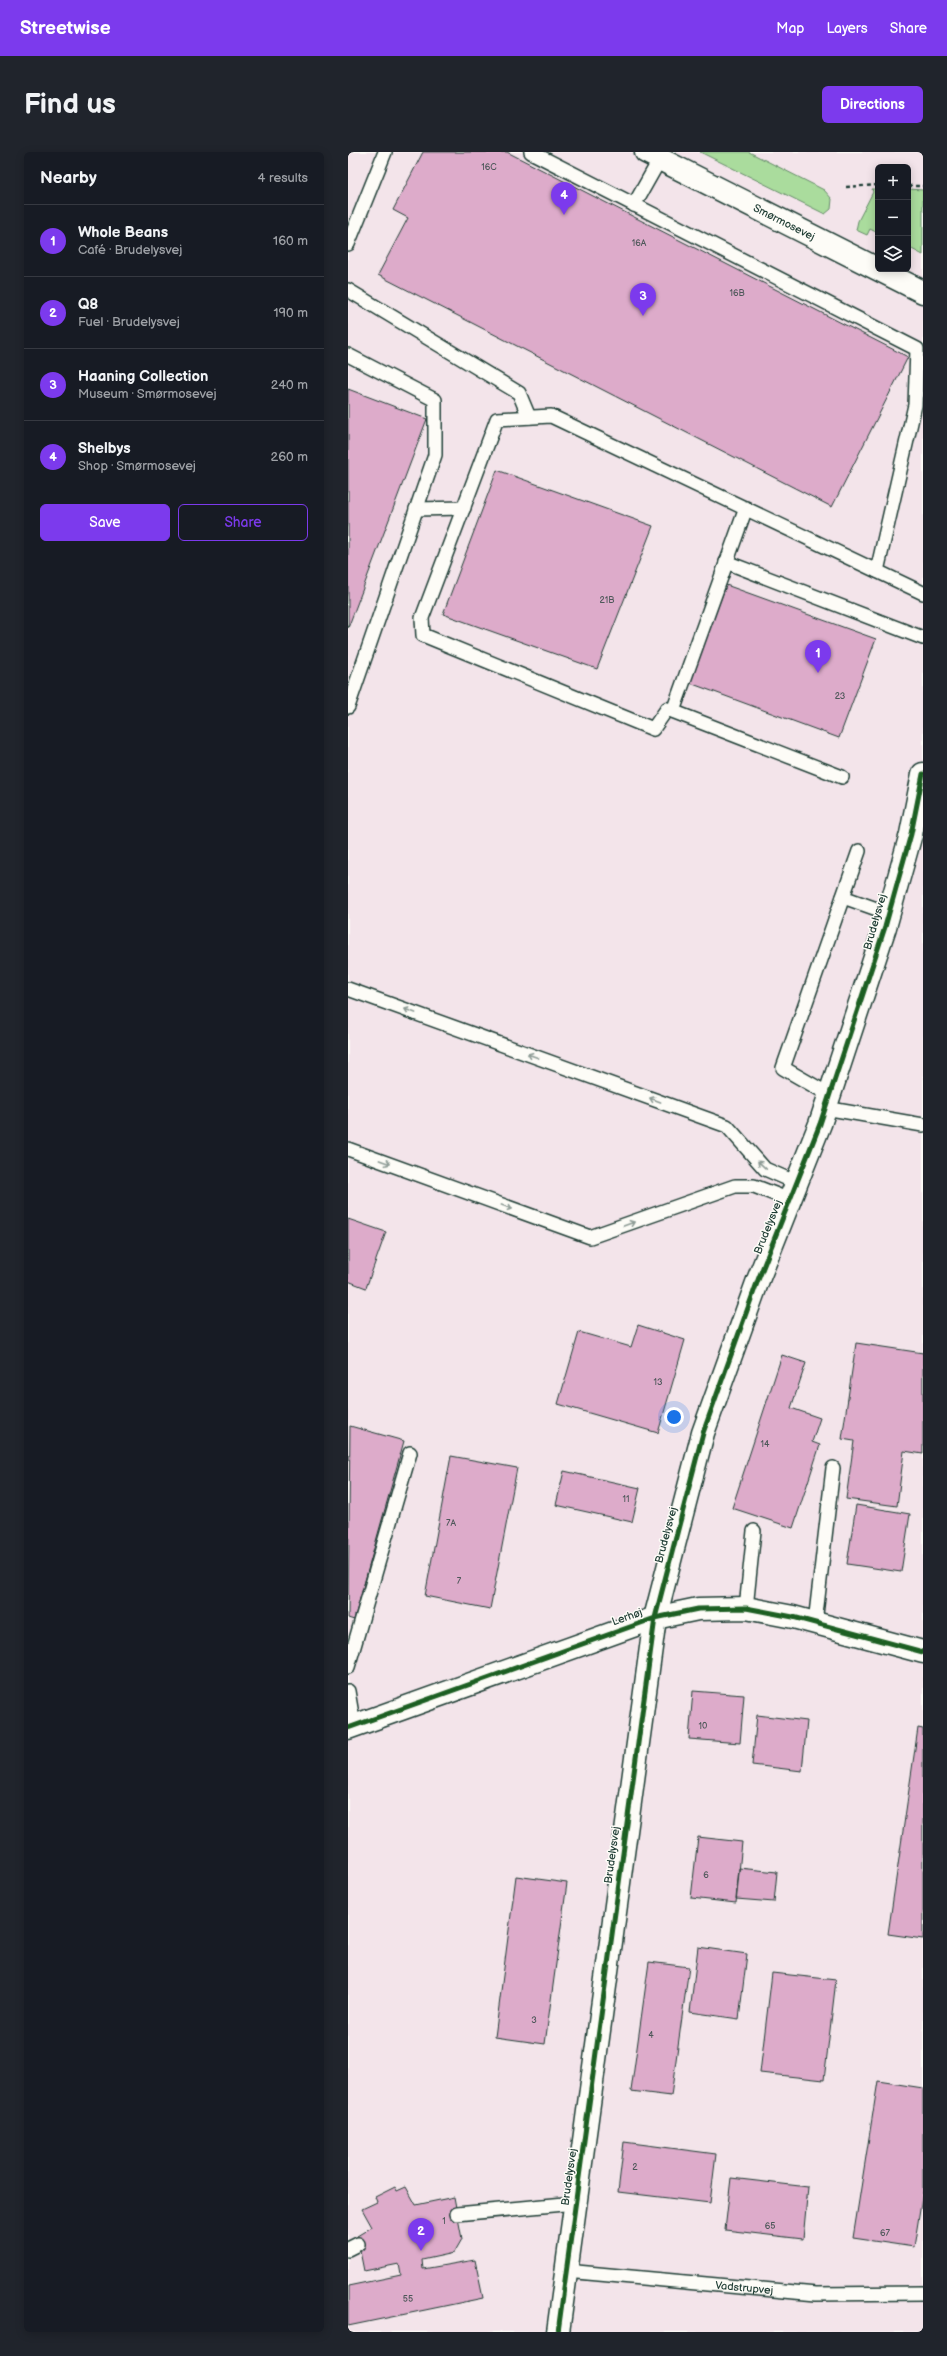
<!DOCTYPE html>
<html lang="en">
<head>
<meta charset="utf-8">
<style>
  :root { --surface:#171b24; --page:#20242c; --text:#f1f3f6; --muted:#9ea1a6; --line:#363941; --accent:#7c3aed }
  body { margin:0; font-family:"Balsamiq Sans",sans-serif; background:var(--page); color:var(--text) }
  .controls { position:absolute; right:12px; top:12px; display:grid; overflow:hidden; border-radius:6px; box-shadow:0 2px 10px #0003 }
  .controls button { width:36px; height:36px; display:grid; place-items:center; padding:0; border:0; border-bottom:1px solid var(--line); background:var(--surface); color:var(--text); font:20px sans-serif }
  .you { position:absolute; left:326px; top:1265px; width:14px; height:14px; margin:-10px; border:3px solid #fff; border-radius:50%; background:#1a73e8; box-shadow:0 0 0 6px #1a73e833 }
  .badge { display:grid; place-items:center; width:26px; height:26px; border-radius:50%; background:var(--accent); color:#fff; font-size:13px; font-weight:700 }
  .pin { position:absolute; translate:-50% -33px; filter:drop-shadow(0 1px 2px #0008) }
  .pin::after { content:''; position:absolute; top:21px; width:14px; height:12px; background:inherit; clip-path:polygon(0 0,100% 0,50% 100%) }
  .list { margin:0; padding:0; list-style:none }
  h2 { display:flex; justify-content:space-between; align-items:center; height:52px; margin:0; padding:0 16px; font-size:17px }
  h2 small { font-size:13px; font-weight:400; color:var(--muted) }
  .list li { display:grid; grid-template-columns:26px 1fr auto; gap:12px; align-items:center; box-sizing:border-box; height:72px; padding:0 16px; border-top:1px solid var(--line) }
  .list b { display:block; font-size:15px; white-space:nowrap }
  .list p { margin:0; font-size:13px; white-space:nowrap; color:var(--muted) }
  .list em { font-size:13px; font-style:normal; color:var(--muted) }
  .actions { display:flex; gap:8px; padding:12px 16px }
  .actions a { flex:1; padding:9px 0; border:1px solid var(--accent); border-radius:6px; text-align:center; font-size:14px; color:var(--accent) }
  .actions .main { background:var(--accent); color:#fff }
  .icon { flex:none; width:22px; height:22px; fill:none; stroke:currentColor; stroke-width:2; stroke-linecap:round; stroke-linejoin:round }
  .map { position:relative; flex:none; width:575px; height:2180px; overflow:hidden; border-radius:6px }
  header { display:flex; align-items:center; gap:24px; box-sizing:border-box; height:56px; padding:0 20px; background:var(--accent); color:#fff }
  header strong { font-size:19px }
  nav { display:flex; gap:22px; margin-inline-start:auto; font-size:14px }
  .intro { display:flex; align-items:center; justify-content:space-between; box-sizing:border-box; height:96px; padding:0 24px }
  h1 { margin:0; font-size:28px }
  .button { padding:10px 18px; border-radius:6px; background:var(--accent); color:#fff; font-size:14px; font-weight:700 }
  main { display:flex; gap:24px; padding:0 24px }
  aside { flex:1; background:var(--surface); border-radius:6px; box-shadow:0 2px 10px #0003 }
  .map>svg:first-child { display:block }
</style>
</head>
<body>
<header>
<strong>Streetwise</strong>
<nav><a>Map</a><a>Layers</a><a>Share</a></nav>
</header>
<div class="intro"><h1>Find us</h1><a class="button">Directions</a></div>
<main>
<aside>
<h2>Nearby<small>4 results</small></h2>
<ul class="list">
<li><span class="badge">1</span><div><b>Whole Beans</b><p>Café · Brudelysvej</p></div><em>160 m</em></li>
<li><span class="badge">2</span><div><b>Q8</b><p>Fuel · Brudelysvej</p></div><em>190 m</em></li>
<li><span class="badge">3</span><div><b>Haaning Collection</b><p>Museum · Smørmosevej</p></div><em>240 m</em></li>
<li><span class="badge">4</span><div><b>Shelbys</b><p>Shop · Smørmosevej</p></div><em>260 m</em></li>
</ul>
<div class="actions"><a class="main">Save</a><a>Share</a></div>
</aside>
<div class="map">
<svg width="575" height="2180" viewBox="0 0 575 2180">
  <rect width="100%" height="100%" fill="#fdfcf7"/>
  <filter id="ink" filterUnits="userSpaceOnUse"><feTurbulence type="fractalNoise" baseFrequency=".025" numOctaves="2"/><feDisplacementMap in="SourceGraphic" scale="8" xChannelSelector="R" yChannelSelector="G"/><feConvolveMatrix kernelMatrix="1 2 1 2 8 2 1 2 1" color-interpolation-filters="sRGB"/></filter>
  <g filter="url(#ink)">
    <!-- built -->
    <path fill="#f3e4ea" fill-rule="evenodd" d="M0 0H575V2180H0ZM530 15H560V117H530Z"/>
    <!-- green -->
    <path fill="#aadc9d" stroke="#648c68" d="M352 0H401L476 38 484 47 483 57 477 62Z
      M524 37H530V81L522 77 519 83 508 78 510 69 525 40Z
      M560 37 575 38V103L560 95Z"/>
    <!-- building -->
    <path fill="#ddabca" stroke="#1f3d34" d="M75 0H159L560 205 484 355 30 123 60 66 45 58Z
      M0 237 79 267 0 476Z
      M149 318 305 374 249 517 95 462Z
      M378 433 528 487 491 586 342 531Z
      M0 1067 38 1080 18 1136 0 1129Z
      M290 1173 337 1188 310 1281 210 1252 231 1180 283 1195Z
      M508 1191 575 1201V1302L556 1299 549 1354 498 1347 506 1289 494 1287Z
      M434 1203 458 1211 443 1256 472 1266 464 1290 472 1293 445 1376 384 1356Z
      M2 1274 56 1289 6 1468 0 1466Z
      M103 1304 169 1316 142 1457 77 1444Z
      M216 1319 292 1336 284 1370 208 1353Z
      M508 1353 562 1362 553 1420 499 1412Z
      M345 1539 396 1543 392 1591 341 1587Z
      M409 1563 459 1569 454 1619 404 1613Z
      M570 1576 575 1577V1787L540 1782Z
      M350 1685 394 1690 388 1751 343 1746Z
      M391 1716 429 1720 426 1750 388 1747Z
      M168 1724 219 1731 197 1892 147 1885Z
      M350 1795 399 1802 391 1867 342 1860Z
      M301 1810 341 1815 323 1944 283 1939Z
      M424 1821 488 1828 476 1928 412 1921Z
      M530 1929 575 1936V2039L566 2095 505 2086Z
      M276 1990 368 2002 362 2051 270 2040Z
      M383 2026 460 2035 455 2087 377 2078Z
      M47 2035 49 2039 58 2035 68 2053 106 2045 114 2087 106 2101 74 2108 75 2117 127 2108 135 2146 0 2174V2134L53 2123 51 2112 16 2119 9 2084 24 2075 14 2057 29 2050 27 2045Z"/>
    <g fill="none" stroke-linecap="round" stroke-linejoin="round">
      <!-- service casing -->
      <g stroke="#1f3d34" stroke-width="16">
        <g id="service">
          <path d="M183 0 569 197 567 253 529 419"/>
          <path d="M286 53 312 7"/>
          <path d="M0 92 37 0"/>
          <path d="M0 138 171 241 181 265"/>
          <path d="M0 203 87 248V303L0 555"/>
          <path d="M68 357 116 356"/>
          <path d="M378 410 575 486"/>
          <path d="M325 559 398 356"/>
          <path d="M494 625 319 557 305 577 75 483 74 466 149 267 203 264 575 441"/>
          <path d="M495 745 540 761"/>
          <path d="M0 837 379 974 417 1017 449 1031"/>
          <path d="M482 943 435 916 511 699"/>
          <path d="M477 956 575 973"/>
          <path d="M0 997 242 1085 387 1034H406L442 1048"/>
          <path d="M398 1456 406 1379"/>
          <path d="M467 1471 485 1316"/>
          <path d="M0 1515 62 1301"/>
          <path d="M0 1539 6 1574"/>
          <path d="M109 2062 227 2051"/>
          <path d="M0 2097 10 2092"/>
          <path id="s1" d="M218 2119 468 2142 575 2141"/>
        </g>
      </g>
      <!-- minor casing -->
      <g stroke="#1f3d34" stroke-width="25">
        <g id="minor">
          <path id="s2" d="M298 0 575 140"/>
          <path d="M0 1576 307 1466 350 1457 398 1456 445 1465 575 1500"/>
          <path d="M210 2180 307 1466 355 1281 410 1128 472 972 537 775 563 682 575 622"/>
        </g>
      </g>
      <!-- path -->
      <path stroke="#1f3d34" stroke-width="2.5" stroke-dasharray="4 3" stroke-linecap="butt" d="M560 34H575
        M498 35 530 33"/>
      <!-- service -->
      <use href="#service" stroke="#fdfcf7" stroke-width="13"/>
      <!-- minor -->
      <use href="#minor" stroke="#fdfcf7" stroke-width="22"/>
      <!-- cycleway casing -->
      <g stroke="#fdfcf7" stroke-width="8">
        <path id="cycleway" d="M0 1576 307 1466 350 1457 398 1456 445 1465 575 1500
          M210 2180 307 1466 355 1281 410 1128 472 972 537 775 563 682 575 622"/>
      </g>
      <!-- cycleway -->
      <use href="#cycleway" stroke="#1b5e20" stroke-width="5"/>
    </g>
    <!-- one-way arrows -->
    <defs><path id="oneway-shaft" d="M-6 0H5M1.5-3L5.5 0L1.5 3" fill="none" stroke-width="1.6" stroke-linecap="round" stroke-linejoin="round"/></defs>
    <g stroke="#8e9c96">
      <use href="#oneway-shaft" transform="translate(62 859) rotate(-160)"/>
      <use href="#oneway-shaft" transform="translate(185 904) rotate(-160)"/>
      <use href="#oneway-shaft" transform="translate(307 948) rotate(-160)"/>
      <use href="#oneway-shaft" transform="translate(37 1010) rotate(20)"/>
      <use href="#oneway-shaft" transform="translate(414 1013) rotate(-137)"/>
      <use href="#oneway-shaft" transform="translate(159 1055) rotate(20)"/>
      <use href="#oneway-shaft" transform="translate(281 1072) rotate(-20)"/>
    </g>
  </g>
  <g text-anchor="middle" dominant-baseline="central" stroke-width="3" stroke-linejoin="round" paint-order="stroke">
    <!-- number labels -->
    <g font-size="9" fill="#4e585a">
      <text x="141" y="15">16C</text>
      <text x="291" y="91">16A</text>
      <text x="389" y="141">16B</text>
      <text x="259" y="448">21B</text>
      <text x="492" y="544">23</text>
      <text x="310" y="1230">13</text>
      <text x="417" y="1292">14</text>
      <text x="278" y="1347">11</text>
      <text x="103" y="1371">7A</text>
      <text x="111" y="1429">7</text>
      <text x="355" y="1574">10</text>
      <text x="358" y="1723">6</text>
      <text x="186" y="1868">3</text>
      <text x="303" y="1883">4</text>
      <text x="287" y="2015">2</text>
      <text x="96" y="2069">1</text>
      <text x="422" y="2074">65</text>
      <text x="537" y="2081">67</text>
      <text x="60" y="2147">55</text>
    </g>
    <!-- street labels -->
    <g font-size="11" fill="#1f3d34" stroke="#fdfcf7">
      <text stroke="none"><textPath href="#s2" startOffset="155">Smørmosevej</textPath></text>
      <text transform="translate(527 770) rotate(-74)">Brudelysvej</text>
      <text transform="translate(420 1075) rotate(-68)">Brudelysvej</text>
      <text transform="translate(318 1383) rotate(-75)">Brudelysvej</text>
      <text transform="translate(279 1465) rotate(-20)">Lerhøj</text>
      <text transform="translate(264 1703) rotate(-82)">Brudelysvej</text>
      <text transform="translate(221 2025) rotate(-82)">Brudelysvej</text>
      <text stroke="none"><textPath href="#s1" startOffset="179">Vadstrupvej</textPath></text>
    </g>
  </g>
</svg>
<div class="controls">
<button>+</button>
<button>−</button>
<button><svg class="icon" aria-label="layers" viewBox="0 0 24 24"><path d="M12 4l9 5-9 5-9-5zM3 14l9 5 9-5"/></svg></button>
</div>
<div class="you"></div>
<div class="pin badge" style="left:470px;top:521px">1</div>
<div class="pin badge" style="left:73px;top:2099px">2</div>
<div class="pin badge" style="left:295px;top:164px">3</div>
<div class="pin badge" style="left:216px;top:63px">4</div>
</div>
</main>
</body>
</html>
